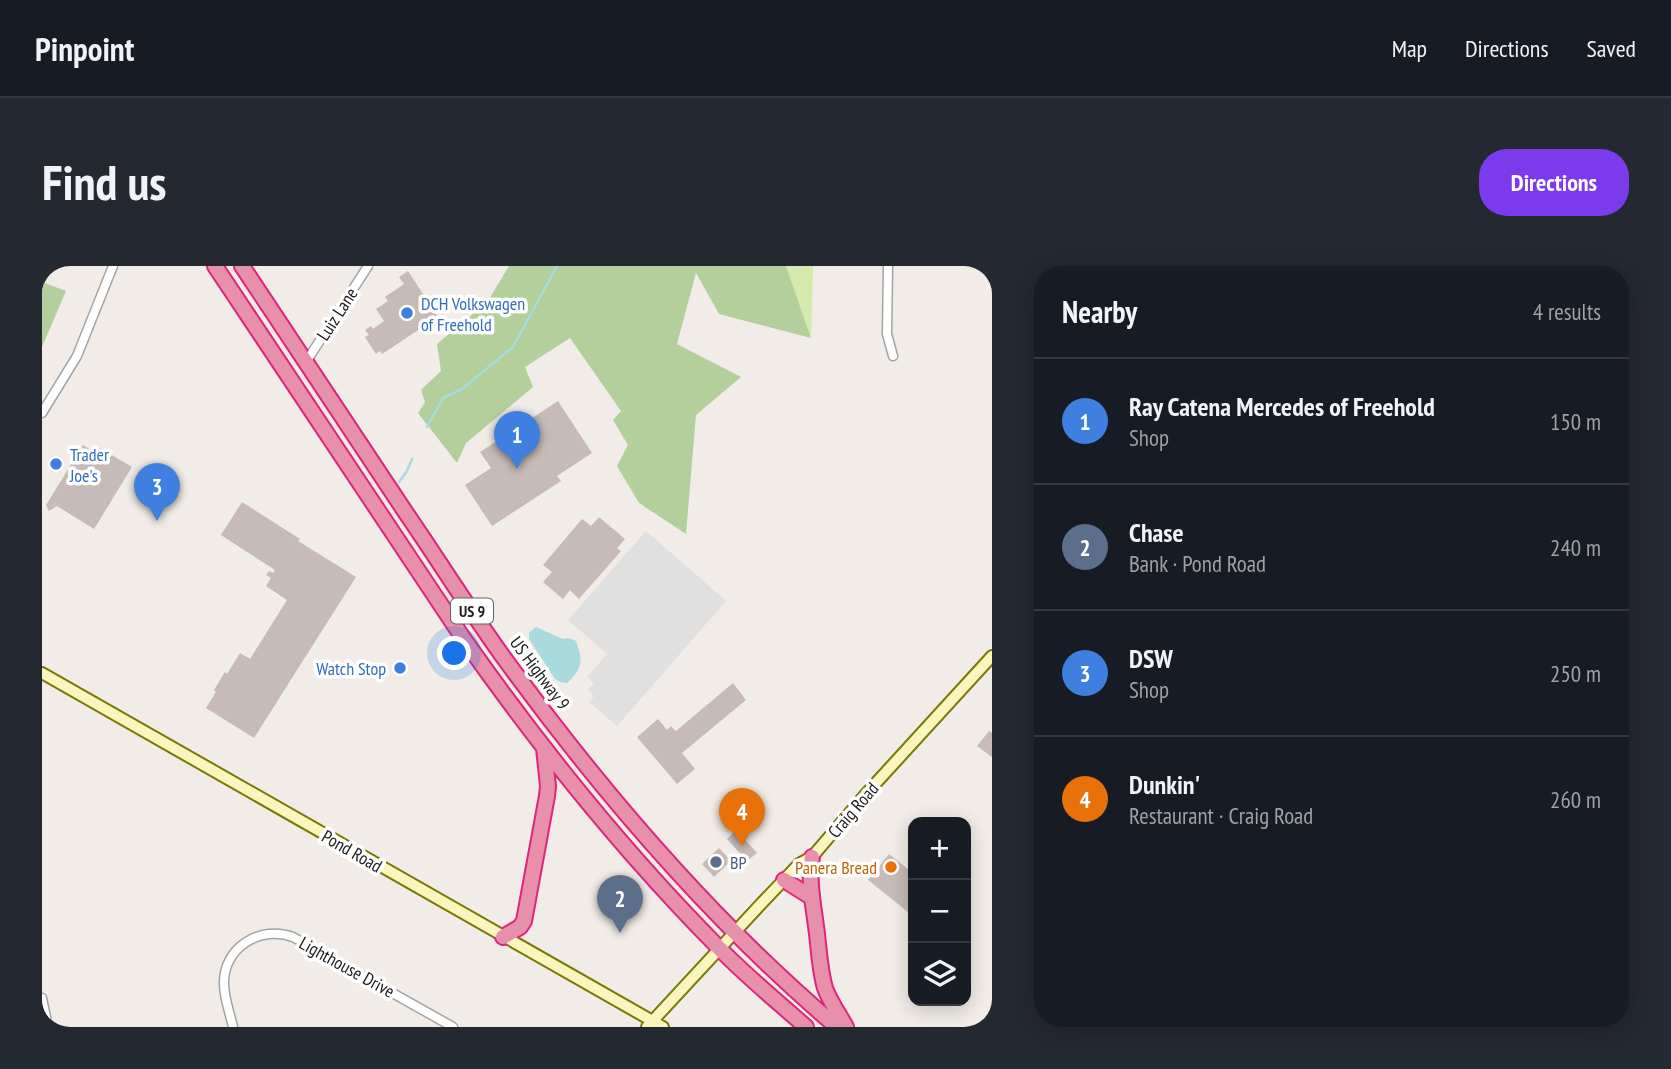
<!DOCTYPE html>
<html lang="en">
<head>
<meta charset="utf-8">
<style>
  :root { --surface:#171b24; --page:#242831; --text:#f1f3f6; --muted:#9ea1a6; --line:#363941; --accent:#7c3aed }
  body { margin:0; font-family:"PT Sans Narrow",sans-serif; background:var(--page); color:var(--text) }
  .controls { position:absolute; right:21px; bottom:21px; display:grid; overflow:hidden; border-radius:14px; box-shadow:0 4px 18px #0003 }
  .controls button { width:63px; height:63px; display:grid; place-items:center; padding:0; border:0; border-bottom:2px solid var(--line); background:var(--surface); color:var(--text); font:35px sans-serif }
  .you { position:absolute; left:413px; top:388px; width:24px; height:24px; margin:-18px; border:5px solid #fff; border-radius:50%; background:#1a73e8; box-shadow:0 0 0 10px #1a73e833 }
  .badge { display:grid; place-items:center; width:46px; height:46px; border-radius:50%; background:var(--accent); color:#fff; font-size:23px; font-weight:700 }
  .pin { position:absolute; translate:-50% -58px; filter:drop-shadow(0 2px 4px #0008) }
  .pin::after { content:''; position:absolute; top:37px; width:24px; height:21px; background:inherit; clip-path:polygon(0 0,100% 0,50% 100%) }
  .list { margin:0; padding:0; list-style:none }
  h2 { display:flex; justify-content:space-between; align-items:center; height:91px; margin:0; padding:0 28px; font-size:30px }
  h2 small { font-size:23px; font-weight:400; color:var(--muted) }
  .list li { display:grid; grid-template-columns:46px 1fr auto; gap:21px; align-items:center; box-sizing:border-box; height:126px; padding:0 28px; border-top:2px solid var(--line) }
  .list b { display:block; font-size:26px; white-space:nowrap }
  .list p { margin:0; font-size:23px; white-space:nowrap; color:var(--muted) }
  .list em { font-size:23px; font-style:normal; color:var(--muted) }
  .icon { flex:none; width:38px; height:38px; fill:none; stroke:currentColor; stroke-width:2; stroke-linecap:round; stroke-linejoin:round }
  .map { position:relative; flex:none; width:950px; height:761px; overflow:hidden; border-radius:28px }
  header { display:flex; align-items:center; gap:42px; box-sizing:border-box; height:98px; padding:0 35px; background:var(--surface); border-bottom:2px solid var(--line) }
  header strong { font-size:33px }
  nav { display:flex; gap:38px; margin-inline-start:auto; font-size:24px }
  .intro { display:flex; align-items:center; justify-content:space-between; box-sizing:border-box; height:168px; padding:0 42px }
  h1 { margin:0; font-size:49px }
  .button { padding:18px 32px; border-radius:28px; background:var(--accent); color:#fff; font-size:24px; font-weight:700 }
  main { display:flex; gap:42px; padding:0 42px }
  aside { flex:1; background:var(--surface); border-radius:28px; box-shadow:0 4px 18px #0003 }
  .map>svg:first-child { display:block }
</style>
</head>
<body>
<header>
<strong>Pinpoint</strong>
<nav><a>Map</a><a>Directions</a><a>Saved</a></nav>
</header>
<div class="intro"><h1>Find us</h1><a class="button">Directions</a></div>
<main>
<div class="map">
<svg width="950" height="761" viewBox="0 0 950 761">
  <rect width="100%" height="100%" fill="#f1ece7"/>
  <!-- grass -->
  <path fill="#d4ebad" d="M744 0H771L769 72Z"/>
  <!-- forest -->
  <path fill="#b3d09c" d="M467 0H744L769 72 677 48 654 7 635 78 699 111 654 149 644 268 597 237 575 200 586 179 571 154 579 145 528 72 483 101 491 121 424 177 415 197 376 147 383 136 379 124 399 105 395 78 446 35Z
    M0 16 24 25 0 81Z"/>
  <!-- parking -->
  <path fill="#e0e0e0" d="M604 265 684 335 575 460 547 436 552 430 546 424 552 417 545 411 565 388 526 354Z"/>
  <!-- water -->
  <path fill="#a8dade" d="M494 361 521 373 527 372 534 375C541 394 541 403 525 417L518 416 513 413 487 373V367Z"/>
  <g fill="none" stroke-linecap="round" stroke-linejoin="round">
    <!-- stream -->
    <path stroke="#a8dade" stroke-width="2.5" d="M385 161 401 132 420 123 471 81 515 0
      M357 216 365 205 370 193"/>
  </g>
  <!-- building -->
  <path fill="#c6bbb6" d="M366 5 396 51 340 88 338 85 334 88 323 71 327 69 323 64 329 60 331 63 342 55 334 43 346 35 343 31 362 18 357 11Z
    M516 135 550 187 515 210 519 215 450 260 423 219 449 202 438 186Z
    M41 179 55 188 58 182 90 201 52 263 15 240 7 245 4 239Z
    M200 236 258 273 256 275 314 311 212 472 164 442 174 426 172 424 183 406 185 408 198 387 208 393 245 334 224 320 229 312 224 309 227 305 231 307 233 304 179 269Z
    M557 251 583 273 575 282 579 285 537 333 528 324 521 333 501 316 510 306 501 299 540 253 549 260Z
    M691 417 704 434 640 487 653 503 635 518 595 471 616 453 625 464 629 460 634 465Z
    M947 465 950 467V491L935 480Z
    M694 564 715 587 705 595 685 573Z
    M677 582 689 595 672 611 660 598Z
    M847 588 871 607V640L866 646 826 614Z"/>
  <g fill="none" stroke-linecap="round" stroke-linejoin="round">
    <!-- street casing -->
    <g stroke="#a4a4a4" stroke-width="11">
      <path id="street" d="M846 0 845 68 851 90
        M264 96 326 0
        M0 147 35 90 71 0
        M0 732 6 761
        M191 761C188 747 182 732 182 718 181 681 219 659 251 671L411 761"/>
    </g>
    <!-- secondary casing -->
    <g stroke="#7b7704" stroke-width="14">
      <path id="secondary" d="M0 407 621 761
        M605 761 717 640 757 598 770 591 823 529 950 390"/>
    </g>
    <!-- highway casing -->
    <g stroke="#dc277e" stroke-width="18">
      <path id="highway" d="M173 0 419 369C496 479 582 586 677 682 704 710 735 735 764 761
        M200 0C255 82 309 165 364 247 397 295 428 345 462 392 558 524 670 655 795 761
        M770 591C766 617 772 642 775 668 777 685 778 705 783 722 788 736 797 748 804 761
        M742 614 769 631
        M461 671 478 661 482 655 505 530 506 520 502 482"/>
    </g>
    <!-- street -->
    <use href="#street" stroke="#fff" stroke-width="8"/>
    <!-- secondary -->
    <use href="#secondary" stroke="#faf5bc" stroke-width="10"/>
    <!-- highway -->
    <use href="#highway" stroke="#e88fac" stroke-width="14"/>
  </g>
  <!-- markers -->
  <g fill="#3f7fe0" stroke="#fff" stroke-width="2.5">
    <circle cx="365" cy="47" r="7"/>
    <circle cx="14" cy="198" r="7"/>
    <circle cx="358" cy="402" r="7"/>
  </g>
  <circle fill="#5c6f8a" stroke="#fff" stroke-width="2.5" cx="674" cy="596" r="7"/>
  <circle fill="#e8710a" stroke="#fff" stroke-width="2.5" cx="849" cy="601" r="7"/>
  <g text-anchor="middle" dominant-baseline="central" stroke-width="7" stroke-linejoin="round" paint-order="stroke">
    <!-- shield labels -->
    <rect fill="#fff" stroke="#636363" stroke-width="2" x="409" y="332.5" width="42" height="25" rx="5"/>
    <g font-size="16" font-weight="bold" fill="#202020">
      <text x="430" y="345">US 9</text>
    </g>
    <!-- shop labels -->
    <g font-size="18" fill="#366cbe" stroke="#fff" text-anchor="start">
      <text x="379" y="37">DCH Volkswagen<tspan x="379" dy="21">of Freehold</tspan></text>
      <text x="28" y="188">Trader<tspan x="28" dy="21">Joe's</tspan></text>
      <text x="344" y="402" text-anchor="end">Watch Stop</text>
    </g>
    <!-- street labels -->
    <g font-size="18" fill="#202020" stroke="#fff">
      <text transform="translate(295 48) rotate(-57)">Luiz Lane</text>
      <text transform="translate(498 407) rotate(53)">US Highway 9</text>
      <text transform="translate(811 544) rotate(-49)">Craig Road</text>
      <text transform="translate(310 585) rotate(30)">Pond Road</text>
      <text transform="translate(305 701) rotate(29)">Lighthouse Drive</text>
    </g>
    <!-- service labels -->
    <g font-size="18" fill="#4e5e75" stroke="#fff" text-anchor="start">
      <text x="688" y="596">BP</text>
    </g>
    <!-- food labels -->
    <g font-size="18" fill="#c56008" stroke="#fff" text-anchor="end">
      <text x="835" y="601">Panera Bread</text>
    </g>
  </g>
</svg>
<div class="controls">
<button>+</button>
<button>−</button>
<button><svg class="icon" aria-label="layers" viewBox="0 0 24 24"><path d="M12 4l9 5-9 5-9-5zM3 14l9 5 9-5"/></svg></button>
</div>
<div class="you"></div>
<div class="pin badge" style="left:475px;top:203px;background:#3f7fe0">1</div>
<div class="pin badge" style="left:578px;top:667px;background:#5c6f8a">2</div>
<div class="pin badge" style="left:115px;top:255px;background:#3f7fe0">3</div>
<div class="pin badge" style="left:700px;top:580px;background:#e8710a">4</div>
</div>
<aside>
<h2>Nearby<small>4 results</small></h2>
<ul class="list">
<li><span class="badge" style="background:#3f7fe0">1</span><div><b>Ray Catena Mercedes of Freehold</b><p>Shop</p></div><em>150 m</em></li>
<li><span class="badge" style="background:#5c6f8a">2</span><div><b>Chase</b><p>Bank · Pond Road</p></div><em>240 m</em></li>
<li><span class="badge" style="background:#3f7fe0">3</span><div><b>DSW</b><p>Shop</p></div><em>250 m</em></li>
<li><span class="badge" style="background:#e8710a">4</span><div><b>Dunkin'</b><p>Restaurant · Craig Road</p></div><em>260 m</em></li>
</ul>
</aside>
</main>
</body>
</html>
